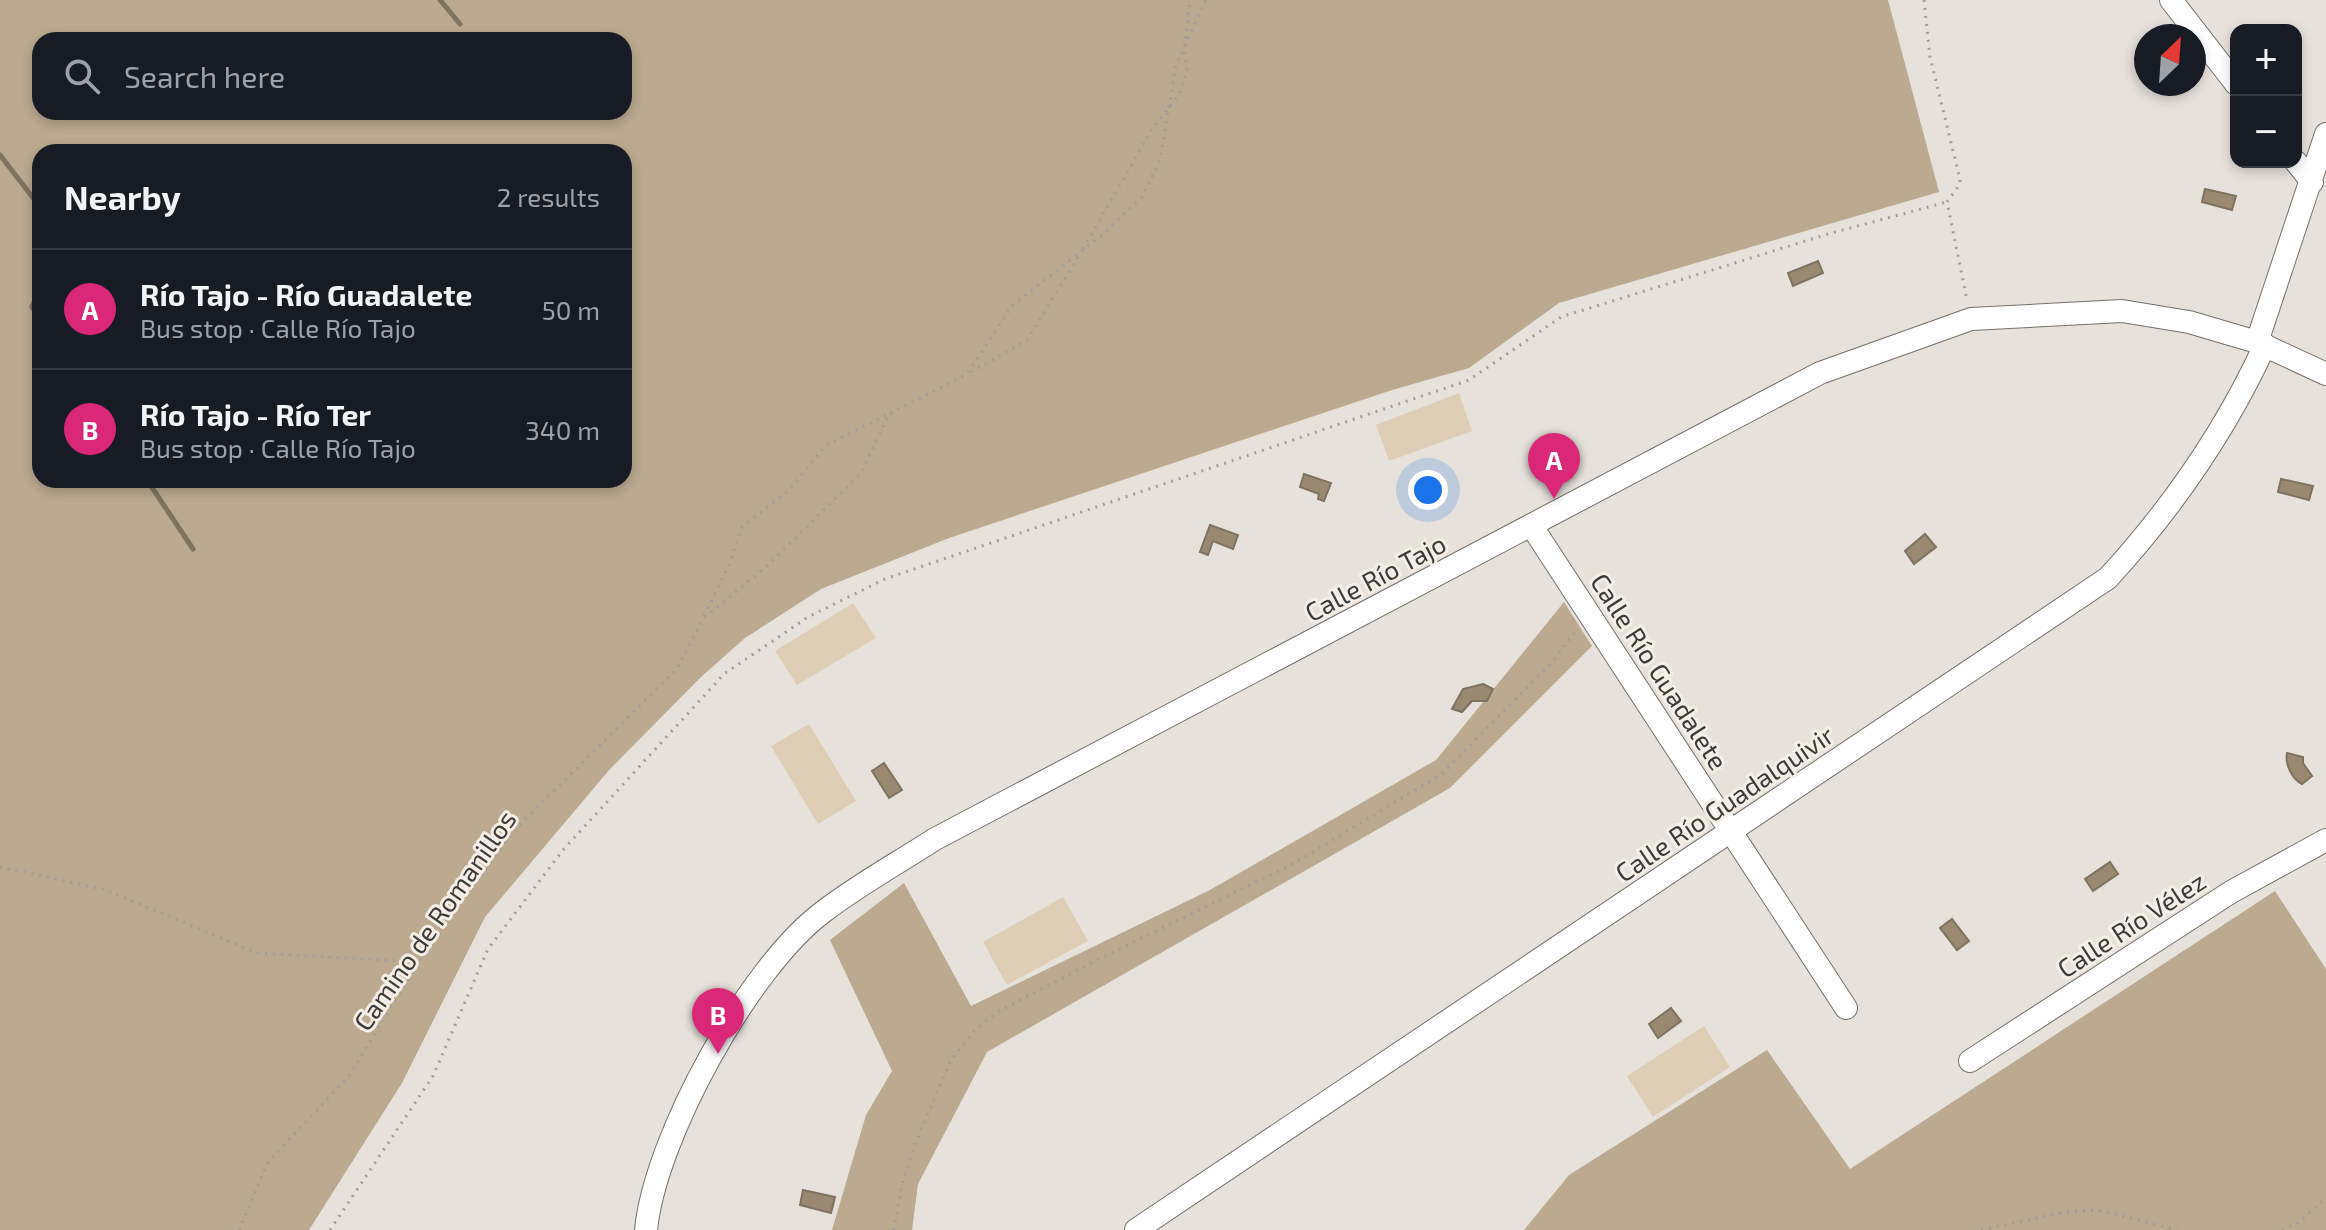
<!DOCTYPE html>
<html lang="en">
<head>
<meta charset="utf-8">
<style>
  :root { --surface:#171b24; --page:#20242c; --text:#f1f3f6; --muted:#9ea1a6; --line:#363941; --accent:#db2777 }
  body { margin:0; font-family:"Exo 2",sans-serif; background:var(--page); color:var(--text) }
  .controls { position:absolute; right:24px; top:24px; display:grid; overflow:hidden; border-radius:16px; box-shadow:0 4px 12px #0003 }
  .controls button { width:72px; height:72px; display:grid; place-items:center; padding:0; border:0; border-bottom:2px solid var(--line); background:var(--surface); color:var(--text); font:40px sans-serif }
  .compass { position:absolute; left:2134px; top:24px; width:72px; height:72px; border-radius:50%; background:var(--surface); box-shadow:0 4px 12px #0003; rotate:25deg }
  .you { position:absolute; left:1428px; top:490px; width:28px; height:28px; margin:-20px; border:6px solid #fff; border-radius:50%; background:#1a73e8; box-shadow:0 0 0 12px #1a73e833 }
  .badge { display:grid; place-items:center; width:52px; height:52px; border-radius:50%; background:var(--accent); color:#fff; font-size:26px; font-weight:700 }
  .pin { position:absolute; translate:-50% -66px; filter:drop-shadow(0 2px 4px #0008) }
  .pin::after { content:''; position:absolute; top:42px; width:28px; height:24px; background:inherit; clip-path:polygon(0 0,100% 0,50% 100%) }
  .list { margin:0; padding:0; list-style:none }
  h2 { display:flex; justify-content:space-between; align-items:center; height:104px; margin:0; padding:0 32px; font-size:34px }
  h2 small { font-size:26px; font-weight:400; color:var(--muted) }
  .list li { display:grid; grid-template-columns:52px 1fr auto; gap:24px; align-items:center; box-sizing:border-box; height:120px; padding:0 32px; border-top:2px solid var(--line) }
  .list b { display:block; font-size:30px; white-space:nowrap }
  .list p { margin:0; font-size:26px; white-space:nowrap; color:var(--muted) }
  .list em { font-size:26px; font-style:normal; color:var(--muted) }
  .icon { flex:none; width:44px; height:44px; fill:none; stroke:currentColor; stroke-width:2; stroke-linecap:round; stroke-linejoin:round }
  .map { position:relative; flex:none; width:2326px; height:1230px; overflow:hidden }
  .search { position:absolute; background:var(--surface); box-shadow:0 4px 12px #0003; left:32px; top:32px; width:600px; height:88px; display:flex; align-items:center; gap:20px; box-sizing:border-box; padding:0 28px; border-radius:24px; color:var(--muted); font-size:30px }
  .panel { position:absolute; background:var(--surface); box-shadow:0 4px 12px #0003; left:32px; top:144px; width:600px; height:344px; border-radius:24px }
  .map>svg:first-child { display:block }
</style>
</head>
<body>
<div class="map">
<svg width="2326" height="1230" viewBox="0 0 2326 1230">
  <rect width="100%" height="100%" fill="#e6e1da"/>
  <!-- green -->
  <path fill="#dfceb6" d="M1459 393 1472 431 1389 461 1376 425Z
    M853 603 876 638 797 685 775 651Z
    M809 724 856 801 818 824 771 746Z
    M1063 897 1088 941 1007 985 983 942Z
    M1704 1026 1730 1067 1653 1117 1627 1076Z"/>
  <!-- forest -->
  <path fill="#bba990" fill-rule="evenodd" d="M0 0H1888L1939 192 1559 303 1469 368 1392 390 949 538 821 589 745 638 701 677 610 769 485 917 402 1083 309 1230H0ZM40 40H624V112H40ZM40 152H624V480H40Z
    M1564 602 1592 646 1450 788 987 1052 918 1184 912 1230H832L866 1115 892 1071 830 940 904 883 971 1006 1210 890 1436 760Z
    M2275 891 2326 969V1230H1524L1569 1175 1767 1050 1850 1169Z"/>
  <!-- water -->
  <path fill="#9a8971" stroke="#7e7260" stroke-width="2" d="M2205 189 2236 196 2232 210 2202 202Z
    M1818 261 1823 273 1793 286 1788 273Z
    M1304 474 1331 483 1324 501 1318 499 1319 494 1300 487Z
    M2281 479 2313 486 2309 500 2278 492Z
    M1210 525 1238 535 1233 549 1213 541 1208 555 1200 552Z
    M1925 534 1936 547 1914 564 1905 551Z
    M1483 684 1493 689 1487 701H1472L1462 712 1452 709 1463 689Z
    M2287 753 2303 757V763L2312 776 2302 784C2292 779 2285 765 2287 753Z
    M884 763 902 790 889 798 872 771Z
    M2110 862 2118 874 2093 891 2085 879Z
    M1952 919 1969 941 1957 950 1940 928Z
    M1671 1008 1681 1021 1658 1038 1649 1024Z
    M803 1190 835 1197 831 1213 800 1205Z"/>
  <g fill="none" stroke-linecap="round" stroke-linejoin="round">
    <!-- stream -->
    <path stroke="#7e7260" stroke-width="5" d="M440 0 460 24
      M0 155 40 207
      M40 288 32 307 40 319
      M147 480 193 549"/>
    <!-- minor casing -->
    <g stroke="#75716a" stroke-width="24">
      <path id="minor" d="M2171 0 2236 84
        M2296 162 2312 182
        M2257 342 2326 134
        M1531 525 1846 1008
        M1970 1061 2231 892 2326 840
        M646 1230C655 1138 749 967 823 912 858 885 898 863 935 839L1820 373 1971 319 2122 311 2189 322 2257 342 2326 374
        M1136 1230 2108 578C2173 507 2225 432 2265 345"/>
    </g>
    <!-- path -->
    <path stroke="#a29e99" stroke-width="3" stroke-dasharray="2 6" stroke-linecap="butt" d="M1924 0 1930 57 1960 179V184L1947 202 1967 300
      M1083 249 1152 129 1179 95 1187 70 1184 50 1190 0
      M971 372 1027 340 1079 256
      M704 616 729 565 742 527 788 491 826 445 889 414
      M0 867 106 890 257 953 419 962
      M239 1230 268 1162 349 1076 419 962 514 830 676 670 703 619 767 566 861 473 889 414 967 374 1012 306 1102 235 1142 197 1160 160 1176 65 1206 0
      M330 1230 433 1076 488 949 563 850 724 674 808 617 885 579 1469 380 1561 317 1828 234 1947 202
      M894 1230 902 1184 916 1142 950 1062 974 1031 997 1012 1105 956 1295 863 1443 773 1553 661 1575 632
      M1981 1230 2065 1212 2097 1210 2177 1230
      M2282 1230 2298 1223 2326 1198"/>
    <!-- minor -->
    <use href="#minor" stroke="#fff" stroke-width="22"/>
  </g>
  <g text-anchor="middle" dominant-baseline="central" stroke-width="6" stroke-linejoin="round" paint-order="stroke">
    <!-- street labels -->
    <g font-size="26" fill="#3d3b38" stroke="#f4eee7">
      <text transform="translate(1375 577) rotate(-28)">Calle Río Tajo</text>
      <text transform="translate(1660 671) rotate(57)">Calle Río Guadalete</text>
      <text transform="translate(1724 803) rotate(-34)">Calle Río Guadalquivir</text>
      <text transform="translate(434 920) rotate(-55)">Camino de Romanillos</text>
      <text transform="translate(2131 924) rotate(-33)">Calle Río Vélez</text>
    </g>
  </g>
</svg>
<div class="controls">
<button>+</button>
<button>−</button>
</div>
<svg class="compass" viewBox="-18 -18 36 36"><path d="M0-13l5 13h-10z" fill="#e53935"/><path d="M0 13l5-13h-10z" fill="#9ea1a6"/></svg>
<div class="you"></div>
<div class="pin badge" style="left:1554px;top:499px">A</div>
<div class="pin badge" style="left:718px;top:1054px">B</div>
<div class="search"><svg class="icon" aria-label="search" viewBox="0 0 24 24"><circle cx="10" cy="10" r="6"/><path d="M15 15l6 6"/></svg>Search here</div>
<section class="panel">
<h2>Nearby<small>2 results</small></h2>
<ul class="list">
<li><span class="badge">A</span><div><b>Río Tajo - Río Guadalete</b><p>Bus stop · Calle Río Tajo</p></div><em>50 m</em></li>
<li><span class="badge">B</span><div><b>Río Tajo - Río Ter</b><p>Bus stop · Calle Río Tajo</p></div><em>340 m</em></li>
</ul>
</section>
</div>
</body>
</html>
